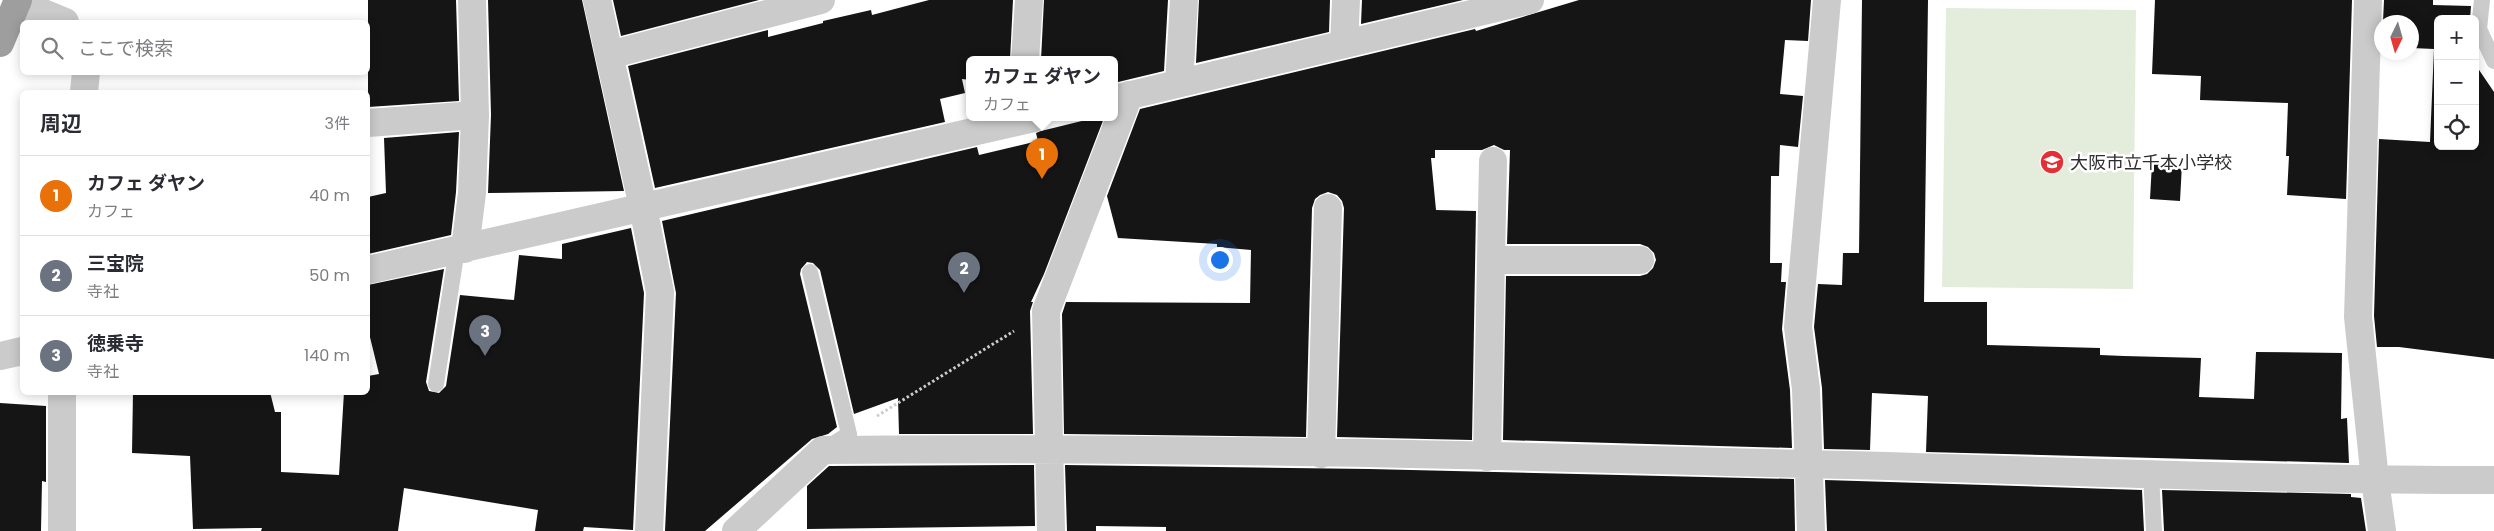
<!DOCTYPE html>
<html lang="ja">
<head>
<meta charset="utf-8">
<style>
  :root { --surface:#fff; --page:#f2f2f3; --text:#2b2b33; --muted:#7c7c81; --line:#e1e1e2; --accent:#e62f34 }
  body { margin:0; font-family:Poppins,"Noto Sans JP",sans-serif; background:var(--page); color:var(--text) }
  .controls { position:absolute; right:15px; top:15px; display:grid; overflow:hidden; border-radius:8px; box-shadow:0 2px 12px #0003 }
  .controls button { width:45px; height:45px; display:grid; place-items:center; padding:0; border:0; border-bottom:1px solid var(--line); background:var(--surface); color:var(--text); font:25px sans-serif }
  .compass { position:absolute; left:2374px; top:15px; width:45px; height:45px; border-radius:50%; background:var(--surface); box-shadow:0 2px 12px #0003; rotate:185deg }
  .you { position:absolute; left:1219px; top:259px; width:18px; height:18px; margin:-12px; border:4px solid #fff; border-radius:50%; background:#1a73e8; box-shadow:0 0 0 8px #1a73e833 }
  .badge { display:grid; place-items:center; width:32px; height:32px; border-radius:50%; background:var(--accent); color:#fff; font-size:16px; font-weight:700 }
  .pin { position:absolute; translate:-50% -41px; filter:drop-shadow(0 1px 2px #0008) }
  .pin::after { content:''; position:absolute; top:26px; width:18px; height:15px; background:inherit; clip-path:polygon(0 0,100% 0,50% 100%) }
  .popup { position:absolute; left:966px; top:56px; width:152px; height:65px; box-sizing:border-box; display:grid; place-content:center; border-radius:8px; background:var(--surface); filter:drop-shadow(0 1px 4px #0005); font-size:16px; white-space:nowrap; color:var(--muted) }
  .popup b { font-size:19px; color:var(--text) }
  .popup::after { content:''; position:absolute; left:50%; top:100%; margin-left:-10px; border:10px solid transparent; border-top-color:var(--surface) }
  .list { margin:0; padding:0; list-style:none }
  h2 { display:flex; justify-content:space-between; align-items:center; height:65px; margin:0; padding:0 20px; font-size:21px }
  h2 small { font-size:16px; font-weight:400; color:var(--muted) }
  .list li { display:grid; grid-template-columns:32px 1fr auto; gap:15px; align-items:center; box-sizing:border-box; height:80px; padding:0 20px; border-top:1px solid var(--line) }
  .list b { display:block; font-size:19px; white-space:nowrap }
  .list p { margin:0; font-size:16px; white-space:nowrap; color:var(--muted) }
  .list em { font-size:16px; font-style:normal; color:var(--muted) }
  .icon { flex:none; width:28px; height:28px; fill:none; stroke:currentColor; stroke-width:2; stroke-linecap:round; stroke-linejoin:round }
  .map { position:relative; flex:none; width:2494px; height:531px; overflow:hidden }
  .search { position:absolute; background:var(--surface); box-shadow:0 2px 12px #0003; left:20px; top:20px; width:350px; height:55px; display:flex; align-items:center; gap:12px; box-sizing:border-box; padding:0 18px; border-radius:8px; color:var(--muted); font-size:19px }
  .panel { position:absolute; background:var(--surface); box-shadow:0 2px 12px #0003; left:20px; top:90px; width:350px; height:305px; border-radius:8px }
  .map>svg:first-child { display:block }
</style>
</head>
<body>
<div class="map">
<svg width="2494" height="531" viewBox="0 0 2494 531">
  <rect width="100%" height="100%" fill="#fff"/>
  <!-- green -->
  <path fill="#e4ecdc" d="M1946 8 2136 10 2133 289 1942 287Z"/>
  <!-- building -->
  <path fill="#151515" d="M368 0H456L459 101 368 107Z
    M488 0H582L624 191 488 193 491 115Z
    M613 0H759L621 36Z
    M929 0H1013L1010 60H970V80L962 79 965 93 940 99 945 122 655 188 628 66 768 30V37L823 23V21L871 10 872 15Z
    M1044 0H1168L1164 71 1114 83V60H1041Z
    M1199 0H1330L1329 32 1196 63Z
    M1362 0H1463L1361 24Z
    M1579 0H1811L1808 41 1785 40 1780 94 1803 96 1798 147 1780 145 1779 176H1771L1770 263H1782L1781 282H1786L1782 329 1790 390 1792 448 1503 440 1506 276H1640L1647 274 1653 268 1656 260 1654 253 1648 247 1640 244H1507L1510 150H1504L1494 145 1482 150H1435V158H1431L1436 210 1476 211 1472 440 1337 437 1344 208 1342 201 1337 195 1328 192 1320 195 1315 199 1312 208 1306 437 1064 434 1062 314 1066 302 1250 303 1251 250 1217 247V244L1118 238 1107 196 1140 109 1475 29 1476 31Z
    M1862 0H1928L1924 302H1987V345L2100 348V355L2124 356 2201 358 2199 397 2254 399 2256 352 2342 353 2341 419 2347 418 2349 463 1926 452 1928 396 1872 393 1870 450 1824 449 1822 388 1814 327 1818 284 1842 285 1843 253H1859Z
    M2155 0H2352L2346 199 2287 195 2289 156H2286L2288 103 2200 100 2201 76 2152 74Z
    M2384 0H2433V5L2471 6 2470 19H2438V146H2475V64L2494 92V359L2399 347H2377L2374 316 2379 139 2430 142 2434 49 2412 48V22H2383Z
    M1094 118H1104L1044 274 1031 302H1033L1030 311 1033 434H899L898 398 854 414 820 270 813 263 807 262 801 269 800 274 837 427 828 434 812 439 705 531H665L676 293 662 221 977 147 979 155 1038 141 1036 133 1041 131Z
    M459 132 456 192 451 235 368 254V197L386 193 384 138Z
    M2152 163 2182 164 2180 201 2150 199Z
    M631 228 644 293 633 530 584 527 583 531H535L538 510 404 488 398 531H261L262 528 193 529 190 456 132 453 133 392H270L275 412H281V472L339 475 344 392H368V376L379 374 368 329V285L444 269 426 382 429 391 439 393 446 386 460 295 514 300 519 255 562 259V244Z
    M0 403 46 406V482L42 481 41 531H0Z
    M1034 465 1035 526 807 529V486L829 466Z
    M1065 465 1369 469 1794 479 1795 531H1166V527L1096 526V531H1067Z
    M1825 480 2142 490 2144 531H1827Z
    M2162 490 2351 494V497L2361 498 2366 531H2164Z"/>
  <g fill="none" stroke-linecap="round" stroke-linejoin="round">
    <!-- path -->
    <path stroke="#cbcbcb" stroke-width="3" stroke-dasharray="2.5 2.5" stroke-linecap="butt" d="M877 416 1014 331"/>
    <!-- service -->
    <path stroke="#cbcbcb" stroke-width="16" d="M2482 0 2479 29 2494 61
      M810 272 849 434 827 448
      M436 384 457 249
      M2151 474 2154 531"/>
    <!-- minor -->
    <path stroke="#cbcbcb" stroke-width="28" d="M597 0 643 207 660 292 649 531
      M2368 0 2358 317 2375 480 2382 531
      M17 2 65 22
      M1344 44 1346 0
      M609 55 821 0
      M1025 60 1029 0
      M1179 83 1184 0
      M84 92 86 72
      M1114 99 1530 0
      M368 123 475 115
      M465 249 472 193 475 115 472 0
      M1491 260H1640
      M368 270 1034 118
      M0 356 22 351
      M1321 454 1328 208
      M1487 457 1493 161
      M62 531V392
      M736 531 823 450C1187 446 1551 457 1915 467 2108 473 2301 480 2494 480
      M1051 531 1046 311 1129 95
      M1811 531 1806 389 1798 327 1827 0"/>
    <!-- trunk -->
    <path stroke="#9e9e9e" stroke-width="28" d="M0 43 18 0"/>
  </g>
  <!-- icons -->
  <defs>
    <g id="school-disc" transform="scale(1.25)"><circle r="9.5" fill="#e62f34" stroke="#fff"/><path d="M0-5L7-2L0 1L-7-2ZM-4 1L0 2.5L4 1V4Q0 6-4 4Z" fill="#fff"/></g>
  </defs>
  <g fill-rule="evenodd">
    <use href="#school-disc" x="2052" y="162"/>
  </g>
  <g text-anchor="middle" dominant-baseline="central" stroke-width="5" stroke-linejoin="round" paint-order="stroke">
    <!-- poi labels -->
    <g font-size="18" fill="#2e2e2e" stroke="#fff" text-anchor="start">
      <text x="2070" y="162">大阪市立千本小学校</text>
    </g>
  </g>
</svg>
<div class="controls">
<button>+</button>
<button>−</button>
<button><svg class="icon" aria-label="locate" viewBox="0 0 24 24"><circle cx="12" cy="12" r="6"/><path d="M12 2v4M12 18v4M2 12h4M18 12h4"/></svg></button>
</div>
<svg class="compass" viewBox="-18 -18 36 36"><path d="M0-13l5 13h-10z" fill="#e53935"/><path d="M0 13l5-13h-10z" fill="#7c7c81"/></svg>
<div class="you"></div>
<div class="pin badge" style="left:1042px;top:179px;background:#e8710a">1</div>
<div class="popup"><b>カフェ ダヤン</b>カフェ</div>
<div class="pin badge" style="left:964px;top:293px;background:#6b7280">2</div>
<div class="pin badge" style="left:485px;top:356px;background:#6b7280">3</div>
<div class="search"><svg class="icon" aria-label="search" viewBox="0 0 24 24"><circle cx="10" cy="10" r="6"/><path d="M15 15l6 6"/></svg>ここで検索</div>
<section class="panel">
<h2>周辺<small>3件</small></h2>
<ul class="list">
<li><span class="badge" style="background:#e8710a">1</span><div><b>カフェ ダヤン</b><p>カフェ</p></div><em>40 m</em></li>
<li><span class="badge" style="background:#6b7280">2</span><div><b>三宝院</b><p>寺社</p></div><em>50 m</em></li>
<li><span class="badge" style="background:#6b7280">3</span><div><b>徳乗寺</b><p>寺社</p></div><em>140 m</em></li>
</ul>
</section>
</div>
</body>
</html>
